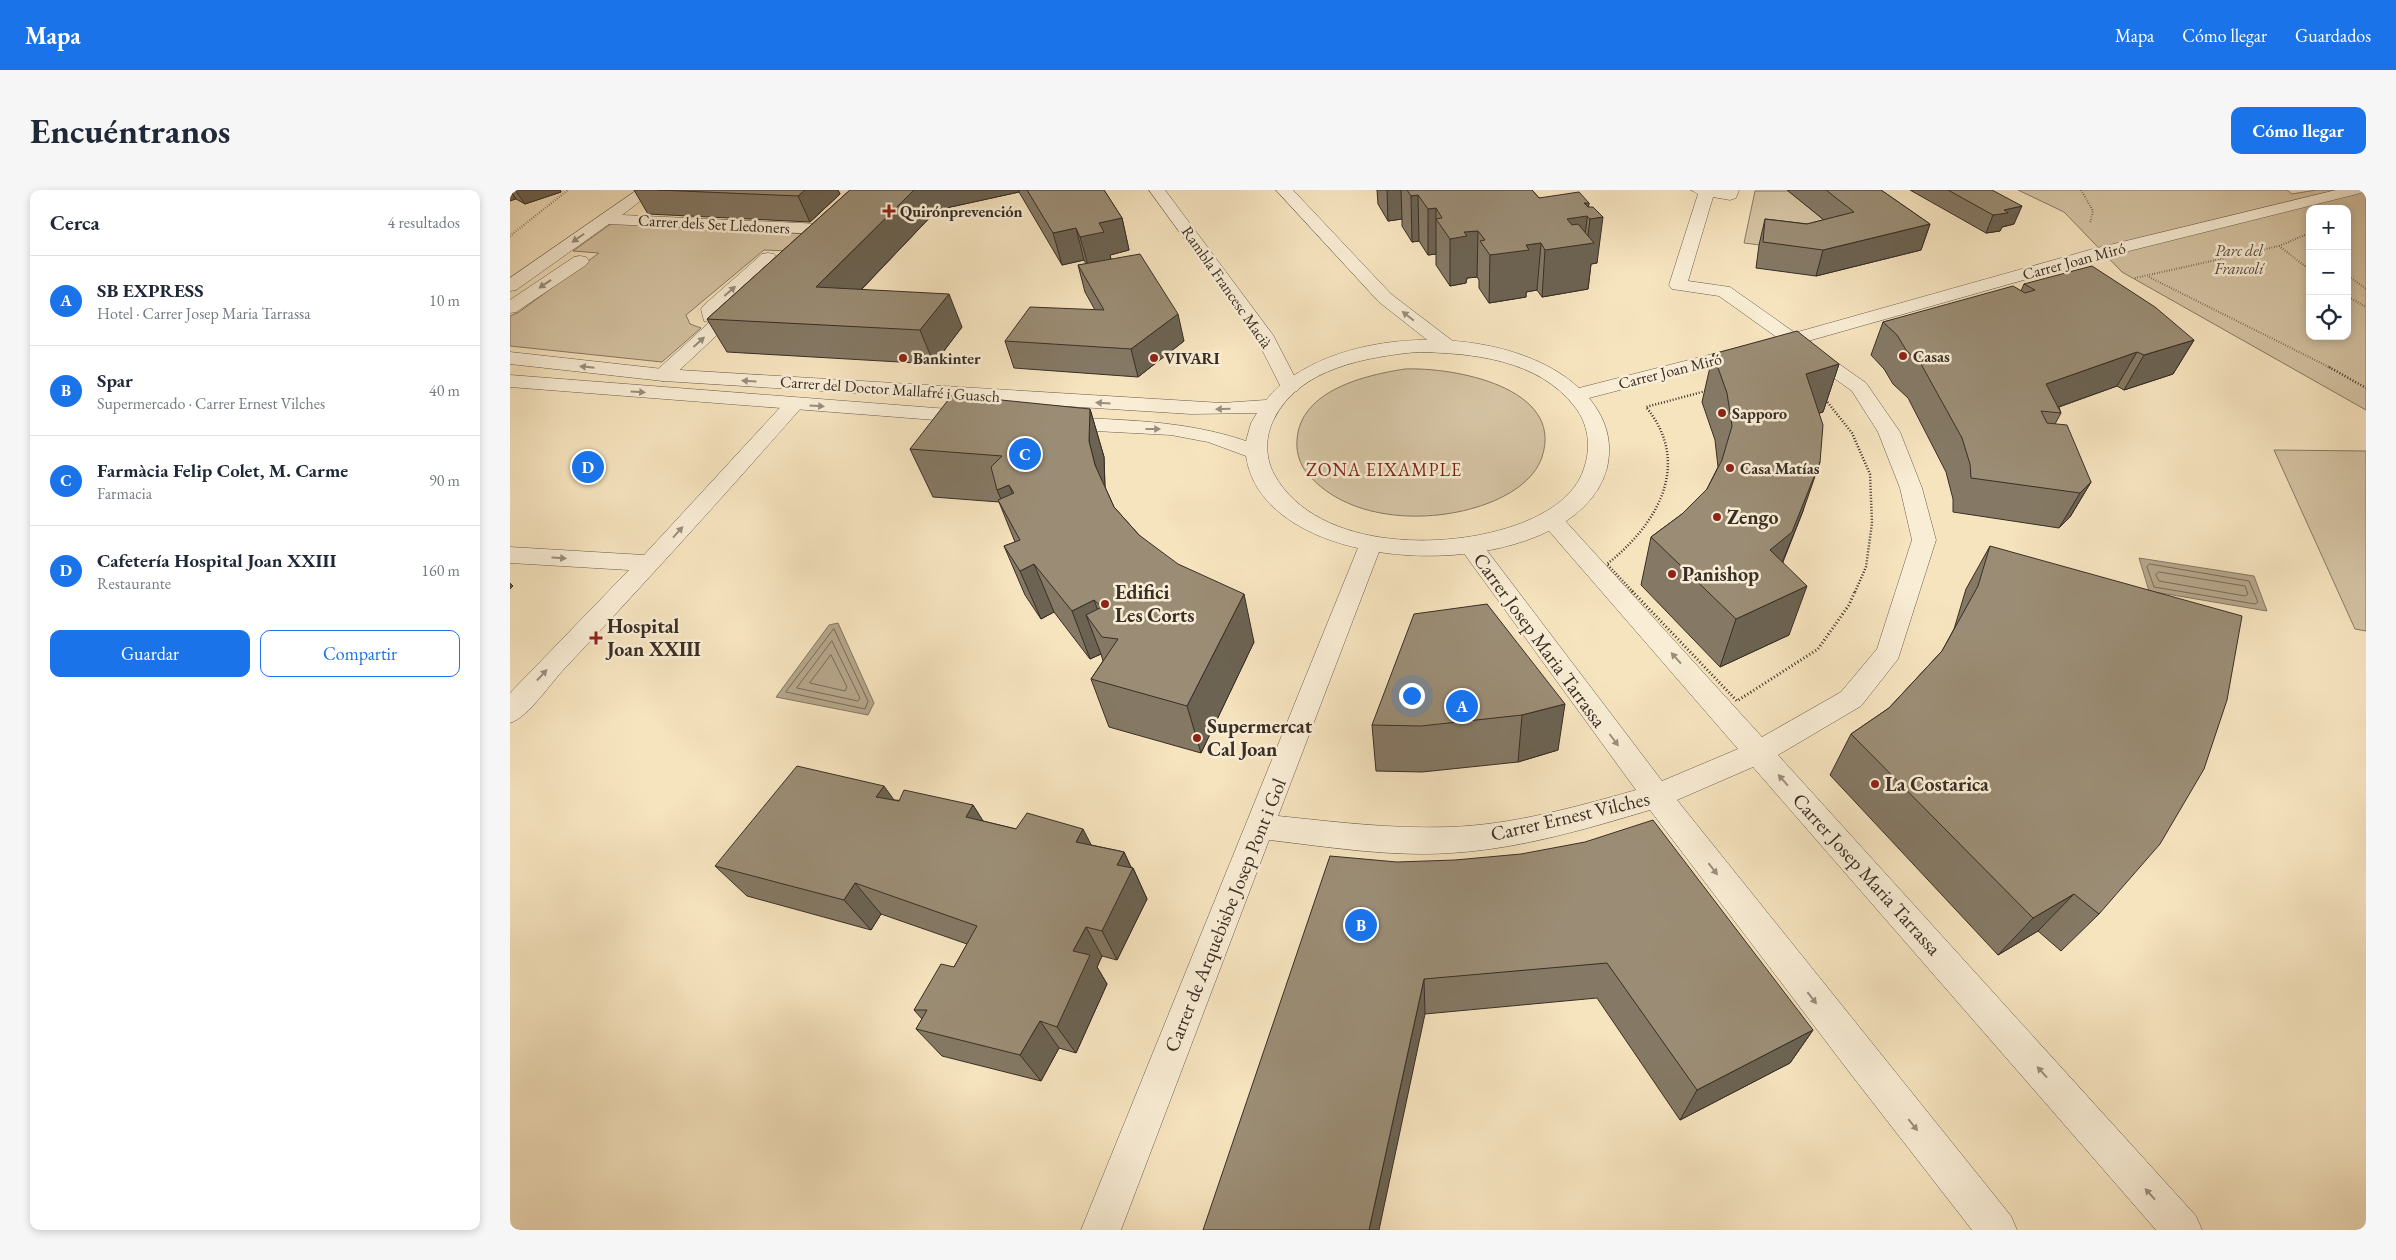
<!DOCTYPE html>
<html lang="es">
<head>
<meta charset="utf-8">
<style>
  :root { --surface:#fff; --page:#f6f6f7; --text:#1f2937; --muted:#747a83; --line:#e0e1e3; --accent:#1a73e8 }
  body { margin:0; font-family:"EB Garamond",serif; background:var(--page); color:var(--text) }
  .controls { position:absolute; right:15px; top:15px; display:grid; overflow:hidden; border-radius:10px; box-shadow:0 2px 8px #0003 }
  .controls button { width:45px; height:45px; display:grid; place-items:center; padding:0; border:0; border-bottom:1px solid var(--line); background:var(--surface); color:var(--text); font:25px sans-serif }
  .you { position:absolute; left:901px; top:505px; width:18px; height:18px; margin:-12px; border:4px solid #fff; border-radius:50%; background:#1a73e8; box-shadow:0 0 0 8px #1a73e833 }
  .badge { display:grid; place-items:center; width:32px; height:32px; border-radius:50%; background:var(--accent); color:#fff; font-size:16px; font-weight:700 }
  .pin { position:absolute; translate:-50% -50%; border:2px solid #fff; box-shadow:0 1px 5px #0006 }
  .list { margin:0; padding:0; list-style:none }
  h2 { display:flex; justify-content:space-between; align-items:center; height:65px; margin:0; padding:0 20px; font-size:21px }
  h2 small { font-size:16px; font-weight:400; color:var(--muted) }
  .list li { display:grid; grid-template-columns:32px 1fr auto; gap:15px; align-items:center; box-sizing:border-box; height:90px; padding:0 20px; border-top:1px solid var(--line) }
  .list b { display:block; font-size:19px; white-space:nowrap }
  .list p { margin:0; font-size:16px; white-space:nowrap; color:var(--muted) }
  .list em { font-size:16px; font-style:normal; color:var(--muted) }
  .actions { display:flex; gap:10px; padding:15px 20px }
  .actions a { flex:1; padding:11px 0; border:1px solid var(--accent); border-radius:10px; text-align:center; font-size:18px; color:var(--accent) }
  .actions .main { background:var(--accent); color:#fff }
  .icon { flex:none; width:28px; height:28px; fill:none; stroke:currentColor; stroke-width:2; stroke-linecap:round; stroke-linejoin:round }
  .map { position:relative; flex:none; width:1856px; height:1040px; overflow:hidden; border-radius:10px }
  header { display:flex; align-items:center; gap:30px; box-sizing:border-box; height:70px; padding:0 25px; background:var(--accent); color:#fff }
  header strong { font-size:24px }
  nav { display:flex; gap:28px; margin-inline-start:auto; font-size:18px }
  .intro { display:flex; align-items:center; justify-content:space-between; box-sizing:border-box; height:120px; padding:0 30px }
  h1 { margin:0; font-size:35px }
  .button { padding:12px 22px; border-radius:10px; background:var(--accent); color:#fff; font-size:18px; font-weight:700 }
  main { display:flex; gap:30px; padding:0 30px }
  aside { flex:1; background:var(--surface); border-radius:10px; box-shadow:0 2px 8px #0003 }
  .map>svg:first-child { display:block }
</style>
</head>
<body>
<header>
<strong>Mapa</strong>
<nav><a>Mapa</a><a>Cómo llegar</a><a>Guardados</a></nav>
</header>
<div class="intro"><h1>Encuéntranos</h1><a class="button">Cómo llegar</a></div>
<main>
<aside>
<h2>Cerca<small>4 resultados</small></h2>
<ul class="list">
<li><span class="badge">A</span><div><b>SB EXPRESS</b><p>Hotel · Carrer Josep Maria Tarrassa</p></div><em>10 m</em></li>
<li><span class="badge">B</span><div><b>Spar</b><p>Supermercado · Carrer Ernest Vilches</p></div><em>40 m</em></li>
<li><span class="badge">C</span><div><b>Farmàcia Felip Colet, M. Carme</b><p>Farmacia</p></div><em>90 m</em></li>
<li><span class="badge">D</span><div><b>Cafetería Hospital Joan XXIII</b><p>Restaurante</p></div><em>160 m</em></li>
</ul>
<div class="actions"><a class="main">Guardar</a><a>Compartir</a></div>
</aside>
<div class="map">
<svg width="1856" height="1040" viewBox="0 0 1856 1040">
  <rect width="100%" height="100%" fill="#f6e4bf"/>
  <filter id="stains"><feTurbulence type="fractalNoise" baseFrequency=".004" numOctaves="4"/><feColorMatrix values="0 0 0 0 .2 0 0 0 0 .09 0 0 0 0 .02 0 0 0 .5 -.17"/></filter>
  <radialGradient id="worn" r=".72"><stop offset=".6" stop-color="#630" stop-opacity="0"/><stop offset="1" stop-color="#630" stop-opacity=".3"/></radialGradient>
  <!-- green -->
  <path fill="#d6c5a5" stroke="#887a65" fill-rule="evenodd" d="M1508 0H1777L1782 4 1806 0H1856V220L1612 82 1554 22ZM1800 19H1837V146H1800Z
    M1245 1H1278L1336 48 1290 60 1234 53Z
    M102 33 298 44 278 61 254 60 176 125 180 134 191 138 152 172 0 156V126L9 122 89 63 63 61Z
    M895 179C943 177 1055 197 1032 267 1024 291 998 306 976 314 919 335 833 332 794 279 789 271 786 260 787 250 790 200 856 185 895 179Z
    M1764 260 1856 261V441L1845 439Z"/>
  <!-- water -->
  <path fill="#b6a68b" stroke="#847662" d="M1629 368 1744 386 1757 421 1639 401Z
    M328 433 364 513 358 525 266 507 319 435Z"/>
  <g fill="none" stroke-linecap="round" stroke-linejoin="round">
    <!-- shore -->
    <path stroke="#786a58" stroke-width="1" d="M1640 374 1739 391 1748 412 1745 414 1644 397 1637 377Z
      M1649 382 1735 396 1738 404 1735 406 1649 391 1646 385Z
      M324 439 358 511 355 519 276 502Z
      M322 451 350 508 348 511 287 498Z
      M321 465 337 497 335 501 300 493Z"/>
    <!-- service casing -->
    <g stroke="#685c4c" stroke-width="1">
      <path id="service" d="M258 63 264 64 267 68 264 72 209 120 210 123 221 125 223 129 221 133 214 135 194 131 191 119 194 115 252 64Z
        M70 66 76 67 79 71 76 75 6 122 0 123V110L64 67Z
        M284 208 291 210 294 214 291 218C214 306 136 392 56 477 41 492 19 527 0 533V503L119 380 0 373V357L134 365 277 210Z"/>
    </g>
    <!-- minor casing -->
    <g stroke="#685c4c" stroke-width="1">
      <path id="minor" d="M127 0H145L112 25 312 34 318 36 320 39 318 42 312 44 99 34 6 100 0 101V88Z
        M639 0H655L763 145 790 197 787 201 780 203 773 201 745 146Z
        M766 0H783L881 104 944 152 947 156 944 160 937 162 930 160 869 112Z
        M1181 0H1229L1226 8 1220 10 1203 7 1178 91 1220 97 1356 193 1390 242 1412 298 1426 350 1388 469 1351 516 1268 565 1686 1026 1692 1040H1646L1243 577 1167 610 1501 1026 1507 1040H1462L1340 883 1140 620C1076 639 1009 659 941 663 880 667 819 657 759 650L611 1040H571L852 348 860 346 868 348 872 354 768 626C826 632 882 639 939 637 1002 635 1066 617 1126 600L953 362 949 356 953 350 961 348 969 350 1152 591 1228 559 1033 334 1029 329 1033 324 1041 322 1049 324 1252 547 1331 502 1367 459 1402 350 1390 298 1368 242 1342 201 1209 106 1162 99 1159 95 1188 4Z
        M231 108 237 109 240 113 237 117 160 189 153 191 146 189 143 185 146 181 225 109Z"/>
    </g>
    <!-- tertiary casing -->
    <g stroke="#685c4c" stroke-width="1">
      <path id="tertiary" d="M1826 0H1853L1851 3 1595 67 1291 153 1079 208C1096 229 1103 251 1097 278 1066 398 754 396 736 266L698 252 661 245 547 239 540 237 537 233 540 229 547 227C612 230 674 230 736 251L741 233 747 223 681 224 153 191 0 174V162L153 179 712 213 756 210C821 133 997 131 1069 198L1277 145 1583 59ZM907 162C962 163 1028 169 1065 217 1078 234 1081 255 1075 275 1068 302 1044 319 1019 330 946 362 807 363 764 284 755 267 755 246 764 229 789 178 857 167 907 162Z
        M0 185 464 221 471 223 474 227 471 231 464 233 0 197Z"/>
    </g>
    <!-- path-far2 -->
    <path stroke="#392e25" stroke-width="2" stroke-dasharray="0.5 2" stroke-linecap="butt" d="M1571 0 1583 21 1580 33
      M0 46 58 0
      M1769 56 1800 80
      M1837 85 1856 99
      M1639 87 1821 178
      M1625 88 1769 56 1797 44 1800 47
      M1837 106 1856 117"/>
    <!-- path-far1 -->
    <path stroke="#392e25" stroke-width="2.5" stroke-dasharray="1 2" stroke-linecap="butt" d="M1819 177 1856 198
      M1123 402 1097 374C1147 335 1183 274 1136 217L1278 179 1315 209 1342 243 1360 284 1362 333 1356 377 1345 402"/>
    <!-- path -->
    <path stroke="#392e25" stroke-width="3" stroke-dasharray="1 2.5" stroke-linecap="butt" d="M1122 401 1227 511 1308 459 1339 415 1345 401"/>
    <!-- service -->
    <use href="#service" fill="#f9edd5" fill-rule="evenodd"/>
    <!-- minor -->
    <use href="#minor" fill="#f9edd5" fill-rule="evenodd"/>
    <!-- tertiary -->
    <use href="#tertiary" fill="#f9edd5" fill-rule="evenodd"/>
  </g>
  <!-- wall -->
  <path fill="#857965" stroke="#392e25" d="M0 0H50L51 2 15 14 6 9Z
    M124 0H328L330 4 300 32 138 24Z
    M340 0H594L612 28 619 60 600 65 601 69 674 151 628 187 504 178 495 151 585 120 575 102 568 75 576 74 574 70 552 75 509 2 427 20 352 99 452 137 424 174 217 162 197 129Z
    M867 0H1022L1029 8 1079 13 1078 17 1087 73 1081 74 1078 99 1032 107 1027 100 1016 102V107L979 113 969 98V90L967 87 957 88 956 93 940 96 926 75V64L918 65 909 51 902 52 892 36V29L878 31 868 14Z
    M1277 0H1371L1420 34 1411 60 1306 86 1246 78 1249 55 1255 29 1297 34 1314 30Z
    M1400 0H1482L1504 34 1492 37 1490 41 1476 43Z
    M1514 94 1684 150 1663 184 1614 200 1607 196 1549 217 1551 223 1545 234 1581 292 1560 327 1549 338 1443 322V309L1436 282 1398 208 1383 194 1374 179 1361 165 1373 132 1511 101Z
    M1203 164 1329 174 1313 222 1309 223 1293 321 1273 372 1279 445 1210 477 1131 395 1141 347 1172 324 1197 299 1208 277 1205 250 1192 212Z
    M580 219 594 267 595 297 604 317 629 345 744 452 691 563 599 537 581 489 593 471 591 464 580 469 544 422 531 429 515 405 494 356 505 352 489 312 423 307 400 259Z
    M1480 356 1589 724 1551 761 1528 741 1488 765 1320 585 1341 544 1379 518 1432 461 1444 439 1456 399Z
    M977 414 1048 560 1008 572 912 582 866 581 862 535Z
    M384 610 463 615 473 631 506 639 614 662 621 677 623 678 637 709 607 770 592 766 587 777 597 794 566 863 549 858 531 891 432 866 406 839 412 829 404 820 444 777 457 754 371 724 361 740 237 706 205 676Z
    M820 666 1303 840 1280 873 1170 930 1087 808 915 824Z"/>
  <!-- shaded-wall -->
  <path fill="#6c6352" stroke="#392e25" d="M0 0 6 9 0 11Z
    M5 0H50L51 2 15 14Z
    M295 0H328L330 4 300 32 288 6Z
    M404 0H509V2L427 20 322 130 306 97Z
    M877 0H891L892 29 878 31Z
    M908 5 909 51 902 52 901 6Z
    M1074 13H1079L1074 54H1077L1080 29 1093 27 1087 73 1081 74 1078 99 1032 107 1035 60 1057 29Z
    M1512 16 1504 34 1492 37 1490 41 1476 43 1483 25 1494 20Z
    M926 18V64L918 65V19Z
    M612 28 619 60 600 65 602 74 579 79 570 47 589 33Z
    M1420 34 1411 60 1306 86 1313 60Z
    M566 38 574 70 552 75 543 43Z
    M968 41 967 87 957 88 956 93 940 96V49L954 42Z
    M1031 53 1027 100 1016 102V107L979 113 980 65 1016 55Z
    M439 104 452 137 424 174 410 140Z
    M668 124 674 151 628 187 621 159Z
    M1684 150 1663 184 1614 200 1634 165Z
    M1627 162 1607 196 1537 221 1536 194Z
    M1329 174 1313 222 1282 232 1296 184Z
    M580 219 594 267 595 299 585 275 579 251Z
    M1310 272 1293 321 1265 390 1260 360Z
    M1581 292 1560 327 1549 338 1570 303Z
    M499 295 518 343 503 337 487 300Z
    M524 374 544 422 531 429 510 381Z
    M0 393 3 396 0 399Z
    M1297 396 1279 445 1210 477 1226 429Z
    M734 404 744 452 691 563 677 516Z
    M584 410 598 448 576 425 591 464 580 469 562 421Z
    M1055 514 1048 560 1008 572 1012 525Z
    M374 596 397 628 366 607Z
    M463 615 483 647 456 627Z
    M573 639 589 670 566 652Z
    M614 662 622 680 623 678 637 709 607 770 592 741 607 675Z
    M345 693 371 724 361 740 334 710Z
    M1564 704 1528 741 1488 765 1523 728Z
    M576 737 592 766 587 777 597 794 566 863 547 837 563 761Z
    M914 789 915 824 869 1040H859Z
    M530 831 549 858 531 891 510 865Z
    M1303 840 1280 873 1170 930 1187 900Z"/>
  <!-- building -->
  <path fill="#9b8d75" stroke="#392e25" d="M148 0H295L288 6Z
    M340 0H404L306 97 439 104 410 140 197 129Z
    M517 0H594L612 28 589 33 594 42 570 47 566 38 543 43Z
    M897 0H1022L1029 8 1069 2 1079 13H1074L1078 17H1083L1093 27 1080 29 1077 26 1057 29 1062 35 1068 34 1084 53 1035 60 1031 53 1016 55 1019 60 980 65 970 51 975 50 968 41 954 42 957 46 940 49 926 29 932 28 926 18 918 19 908 5 901 6Z
    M1316 0H1371L1420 34 1313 60 1253 52 1255 29 1297 34 1344 22Z
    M1438 0H1482L1512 16 1494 20 1498 23 1483 25Z
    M630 64 668 124 621 159 495 151 520 117 594 120 568 75Z
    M1582 76 1645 117 1684 150 1634 165 1627 162 1536 194 1551 223 1531 221 1537 233 1557 235 1581 292 1570 303 1461 288 1460 274 1452 248 1411 174 1396 160 1387 145 1373 132 1503 96 1515 103 1525 100 1514 94Z
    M1287 141 1329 174 1296 184 1313 235 1310 272 1282 342 1260 360 1297 396 1226 429 1141 347 1172 324 1197 299 1212 270 1222 236 1217 203 1203 164Z
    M442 205 580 219 579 251 585 275 604 317 629 345 668 374 734 404 677 516 581 489 608 449 592 447 576 425 592 417 584 410 562 421 524 374 510 381 494 356 510 350 488 310 504 303 499 295 487 300 481 277 492 266 400 259Z
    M1480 356 1732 426 1717 510 1694 579 1650 654 1589 724 1564 704 1523 728 1341 544 1379 518 1432 461 1468 396Z
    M977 414 1055 514 1012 525 911 536 862 535 904 424Z
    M287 576 374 596 366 607 389 611 394 600 463 615 456 627 506 639 517 623 573 639 566 652 614 662 607 675 623 678 592 741 576 737 563 761 580 765 547 837 530 831 510 865 406 839 417 820H404L431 774 444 777 467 736 345 693 334 710 205 676Z
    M1143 630 1303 840 1187 900 1097 773 914 789 859 1040H693L820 666 887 672 945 670 1011 664 1075 652Z"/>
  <!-- one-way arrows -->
  <defs><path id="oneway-solid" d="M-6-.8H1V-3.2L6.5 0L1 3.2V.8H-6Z" transform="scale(1.25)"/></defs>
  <g fill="#998e7d">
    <use href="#oneway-solid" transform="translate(68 48) rotate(145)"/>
    <use href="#oneway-solid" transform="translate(35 94) rotate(146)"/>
    <use href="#oneway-solid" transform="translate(220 101) rotate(-41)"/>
    <use href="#oneway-solid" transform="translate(898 126) rotate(-142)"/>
    <use href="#oneway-solid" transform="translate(189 152) rotate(-42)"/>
    <use href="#oneway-solid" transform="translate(77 177) rotate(-174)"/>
    <use href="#oneway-solid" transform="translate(239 191) rotate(-176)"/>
    <use href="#oneway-solid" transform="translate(128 202) rotate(4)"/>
    <use href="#oneway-solid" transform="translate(593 213) rotate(-176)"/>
    <use href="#oneway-solid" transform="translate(307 216) rotate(4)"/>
    <use href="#oneway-solid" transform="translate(713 219) rotate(179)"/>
    <use href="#oneway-solid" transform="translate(643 239)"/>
    <use href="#oneway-solid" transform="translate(168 342) rotate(-48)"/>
    <use href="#oneway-solid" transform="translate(49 368) rotate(3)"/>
    <use href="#oneway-solid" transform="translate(1166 468) rotate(-132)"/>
    <use href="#oneway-solid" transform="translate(32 485) rotate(-47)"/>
    <use href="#oneway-solid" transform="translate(1104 550) rotate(53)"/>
    <use href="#oneway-solid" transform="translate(1273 590) rotate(-131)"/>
    <use href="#oneway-solid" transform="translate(1203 679) rotate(52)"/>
    <use href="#oneway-solid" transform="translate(1302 808) rotate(52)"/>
    <use href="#oneway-solid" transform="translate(1532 882) rotate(-132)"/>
    <use href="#oneway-solid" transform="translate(1403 935) rotate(51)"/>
    <use href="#oneway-solid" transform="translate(1640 1004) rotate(-132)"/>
  </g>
  <!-- markers -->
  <g fill="#8f2418" stroke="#f9edd5" stroke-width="2">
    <path d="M376.5 13.5h5v5h5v5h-5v5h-5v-5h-5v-5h5z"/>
    <circle cx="1393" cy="166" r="5"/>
    <circle cx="393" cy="168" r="5"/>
    <circle cx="644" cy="168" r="5"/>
    <circle cx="1212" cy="223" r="5"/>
    <circle cx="1220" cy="278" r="5"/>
    <circle cx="1207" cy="327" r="5"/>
    <circle cx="1162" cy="384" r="5"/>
    <circle cx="595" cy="414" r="5"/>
    <path d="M83.5 440.5h5v5h5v5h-5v5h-5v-5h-5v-5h5z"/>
    <circle cx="687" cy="548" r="5"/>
    <circle cx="1365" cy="594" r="5"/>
  </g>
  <g text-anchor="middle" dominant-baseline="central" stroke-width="5" stroke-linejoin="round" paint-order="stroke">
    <!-- far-poi labels -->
    <g font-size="16" font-weight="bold" fill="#392e25" stroke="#f9edd5" text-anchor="start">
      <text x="390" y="21">Quirónprevención</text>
      <text x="1403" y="166">Casas</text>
      <text x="403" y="168">Bankinter</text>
      <text x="654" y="168">VIVARI</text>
      <text x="1222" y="223">Sapporo</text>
      <text x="1230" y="278">Casa Matías</text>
    </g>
    <!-- far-street labels -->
    <g font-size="16" fill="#392e25" stroke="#f9edd5">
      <text transform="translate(204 34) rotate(3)">Carrer dels Set Lledoners</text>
      <text transform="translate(1564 71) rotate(-15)">Carrer Joan Miró</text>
      <text transform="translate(717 97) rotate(55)">Rambla Francesc Macià</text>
      <text transform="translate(1160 181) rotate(-14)">Carrer Joan Miró</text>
      <text transform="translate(380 199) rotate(4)">Carrer del Doctor Mallafré i Guasch</text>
    </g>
    <!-- far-park labels -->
    <g font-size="16" font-style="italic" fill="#584c3f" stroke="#f9edd5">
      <text x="1729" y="60">Parc del<tspan x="1729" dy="18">Francolí</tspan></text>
    </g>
    <!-- far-neighbourhood labels -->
    <g font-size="18" letter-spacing="1" fill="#7a1f14" stroke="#f9edd5">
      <text x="874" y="279">ZONA EIXAMPLE</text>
    </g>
    <!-- poi labels -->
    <g font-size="20" font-weight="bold" fill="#392e25" stroke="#f9edd5" text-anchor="start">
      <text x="1217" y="327">Zengo</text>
      <text x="1172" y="384">Panishop</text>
      <text x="605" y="402">Edifici<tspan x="605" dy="23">Les Corts</tspan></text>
      <text x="97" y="436">Hospital<tspan x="97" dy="23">Joan XXIII</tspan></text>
      <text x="697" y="536">Supermercat<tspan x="697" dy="23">Cal Joan</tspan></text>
      <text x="1375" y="594">La Costarica</text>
    </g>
    <!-- street labels -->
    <g font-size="20" fill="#392e25" stroke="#f9edd5">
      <text transform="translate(1030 450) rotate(54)">Carrer Josep Maria Tarrassa</text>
      <text transform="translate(1060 626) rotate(-13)">Carrer Ernest Vilches</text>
      <text transform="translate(1357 684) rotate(48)">Carrer Josep Maria Tarrassa</text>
      <text transform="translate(715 725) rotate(-68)">Carrer de Arquebisbe Josep Pont i Gol</text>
    </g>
  </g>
  <rect width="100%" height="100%" filter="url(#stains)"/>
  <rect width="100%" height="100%" fill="url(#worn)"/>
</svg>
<div class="controls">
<button>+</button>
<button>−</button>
<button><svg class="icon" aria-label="locate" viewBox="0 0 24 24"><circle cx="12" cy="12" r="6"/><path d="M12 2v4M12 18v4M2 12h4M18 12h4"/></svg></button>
</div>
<div class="you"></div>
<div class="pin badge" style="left:952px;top:516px">A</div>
<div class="pin badge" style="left:851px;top:735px">B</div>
<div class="pin badge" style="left:515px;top:264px">C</div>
<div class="pin badge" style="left:78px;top:277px">D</div>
</div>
</main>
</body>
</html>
